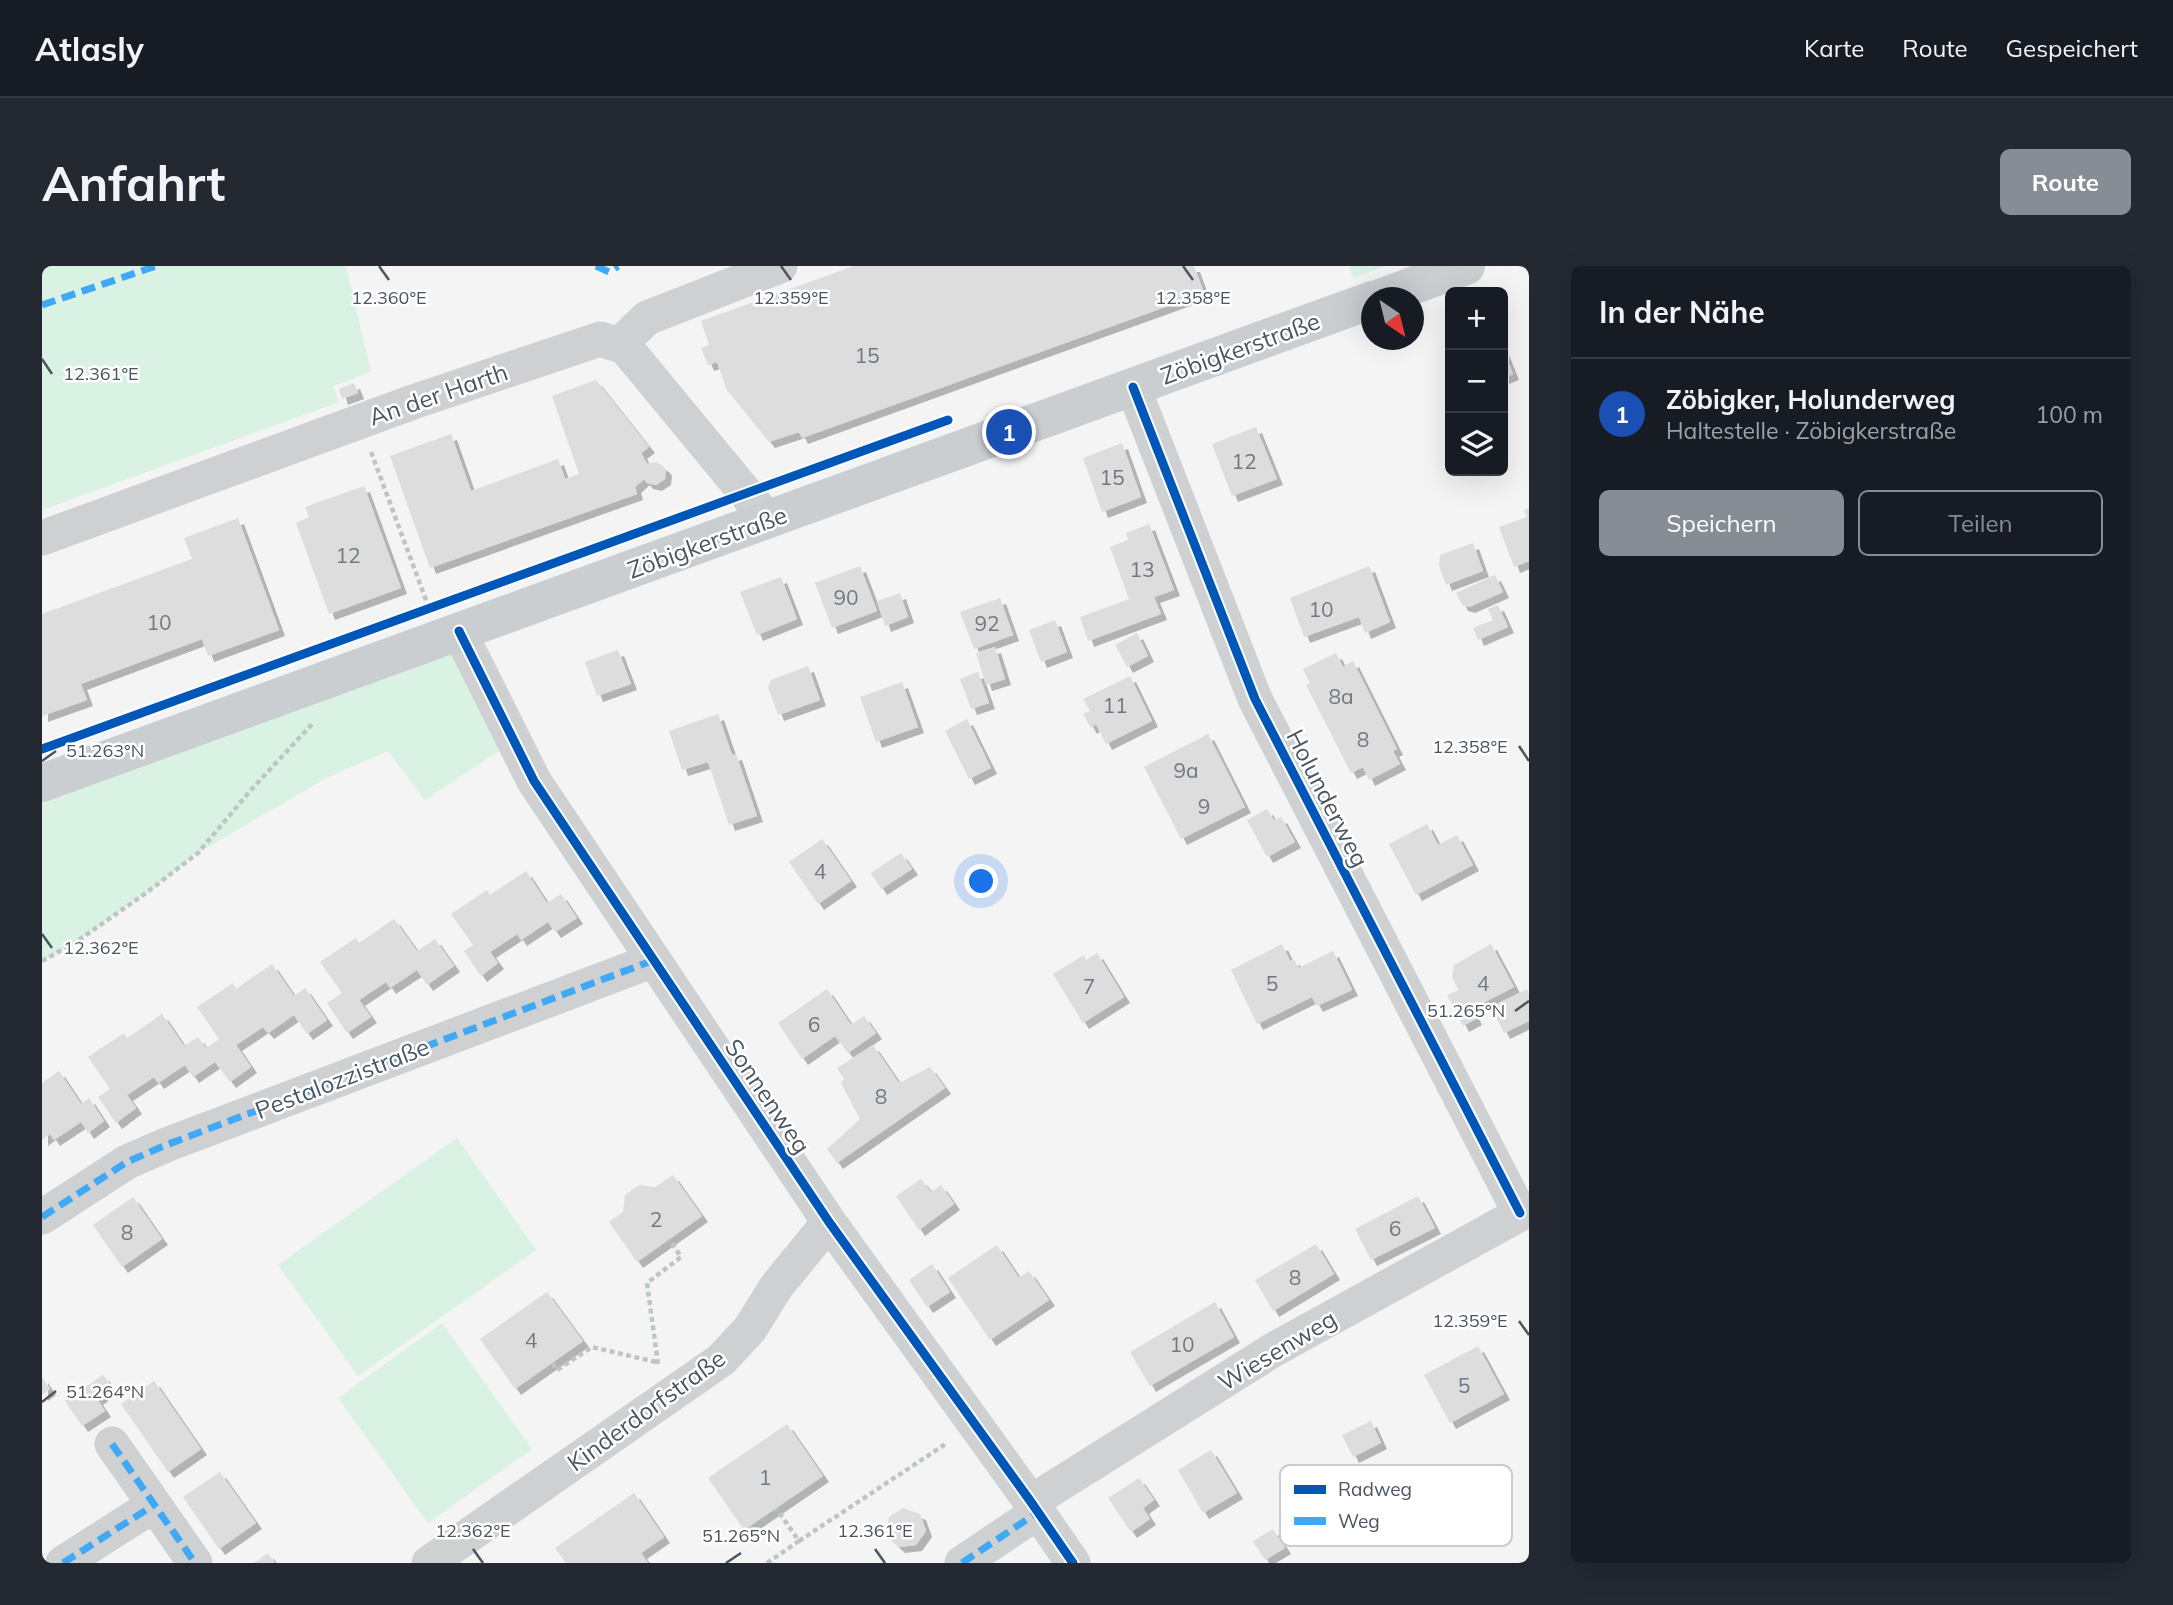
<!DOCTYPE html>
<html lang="de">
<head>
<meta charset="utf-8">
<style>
  :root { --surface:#171b24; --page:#242831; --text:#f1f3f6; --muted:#9ea1a6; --line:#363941; --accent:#868d94 }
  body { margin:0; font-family:Mulish,sans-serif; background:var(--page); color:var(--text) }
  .controls { position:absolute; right:21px; top:21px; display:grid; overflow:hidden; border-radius:10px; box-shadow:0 7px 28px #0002 }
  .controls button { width:63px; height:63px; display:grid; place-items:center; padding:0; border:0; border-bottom:2px solid var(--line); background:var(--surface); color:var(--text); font:35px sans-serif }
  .compass { position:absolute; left:1319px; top:21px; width:63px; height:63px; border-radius:50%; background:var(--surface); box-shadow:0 7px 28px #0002; rotate:145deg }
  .you { position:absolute; left:940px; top:616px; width:24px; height:24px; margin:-18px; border:5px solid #fff; border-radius:50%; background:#1a73e8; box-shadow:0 0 0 10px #1a73e833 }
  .badge { display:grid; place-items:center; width:46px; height:46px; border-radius:50%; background:var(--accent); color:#fff; font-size:23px; font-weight:700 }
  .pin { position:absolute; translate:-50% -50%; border:4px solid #fff; box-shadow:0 2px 7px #0006 }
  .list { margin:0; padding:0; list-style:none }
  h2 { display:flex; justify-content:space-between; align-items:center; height:91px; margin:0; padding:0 28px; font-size:30px }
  h2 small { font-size:23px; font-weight:400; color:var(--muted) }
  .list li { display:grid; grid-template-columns:46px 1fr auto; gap:21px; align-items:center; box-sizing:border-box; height:112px; padding:0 28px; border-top:2px solid var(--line) }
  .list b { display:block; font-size:26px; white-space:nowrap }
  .list p { margin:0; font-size:23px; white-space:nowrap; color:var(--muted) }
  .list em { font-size:23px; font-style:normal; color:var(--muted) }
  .actions { display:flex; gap:14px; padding:21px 28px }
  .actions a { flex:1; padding:16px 0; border:2px solid var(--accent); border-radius:10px; text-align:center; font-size:24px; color:var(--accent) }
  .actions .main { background:var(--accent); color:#fff }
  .icon { flex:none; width:38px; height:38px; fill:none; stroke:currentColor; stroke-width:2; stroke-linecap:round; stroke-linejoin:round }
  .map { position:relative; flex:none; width:1487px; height:1297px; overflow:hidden; border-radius:10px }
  header { display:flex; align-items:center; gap:42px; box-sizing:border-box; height:98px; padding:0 35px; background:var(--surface); border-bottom:2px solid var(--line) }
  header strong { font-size:33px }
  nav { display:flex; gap:38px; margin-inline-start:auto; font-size:24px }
  .intro { display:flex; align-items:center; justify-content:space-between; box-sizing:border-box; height:168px; padding:0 42px }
  h1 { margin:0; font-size:49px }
  .button { padding:18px 32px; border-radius:10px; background:var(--accent); color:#fff; font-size:24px; font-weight:700 }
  main { display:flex; gap:42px; padding:0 42px }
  aside { flex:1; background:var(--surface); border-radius:10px; box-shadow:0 7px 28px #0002 }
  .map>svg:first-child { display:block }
</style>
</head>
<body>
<header>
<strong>Atlasly</strong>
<nav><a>Karte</a><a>Route</a><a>Gespeichert</a></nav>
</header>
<div class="intro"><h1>Anfahrt</h1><a class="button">Route</a></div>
<main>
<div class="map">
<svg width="1487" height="1297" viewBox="0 0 1487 1297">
  <defs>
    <filter id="shadow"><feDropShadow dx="6" dy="6" stdDeviation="0" flood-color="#0004"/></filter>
  </defs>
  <rect width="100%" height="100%" fill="#f4f4f4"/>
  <!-- green -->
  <path fill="#d9f2e3" d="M0 0H304L329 106 291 120 297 136 0 244Z
    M1307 0H1344L1311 12Z
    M417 365 472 475 383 534 346 485 284 512 156 587 104 627 34 676 0 695V517Z
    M415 872 494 984 316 1110 236 999Z
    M400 1057 490 1183 386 1257 296 1132Z"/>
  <!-- building -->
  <path fill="#ddddde" filter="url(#shadow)" d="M812 0H1152L1162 27 760 172 757 166 727 176 685 124 675 96 666 99 659 82 667 79 659 55Z
    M1461 83 1471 108 1461 112Z
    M554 114 607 181 599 187 605 198 614 196 621 200 624 204 623 213 614 219 605 217 602 213 593 221 595 228 388 302 348 190 409 168 429 225 516 193 523 213 537 208 510 130Z
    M312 117 316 127 300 133 297 123Z
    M1214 161 1235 213 1190 230 1170 178Z
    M1080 177 1099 231 1060 246 1041 192Z
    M322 220 359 322 287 348 254 257 267 251 263 241Z
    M1487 242V295L1472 301 1457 261 1485 251 1482 244Z
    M196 252 237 364 166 390 160 373 39 418 45 434 0 450V348L150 293 142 272Z
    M1107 258 1132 324 1112 331 1119 348 1046 375 1038 351 1087 333 1068 281 1086 274 1084 267Z
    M1431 277 1441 305 1404 319 1397 300 1398 289Z
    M818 300 835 345 790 362 773 317Z
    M1327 300 1348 356 1323 367 1317 351 1262 371 1248 332Z
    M1453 309 1461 326 1427 341 1420 339 1414 327Z
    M739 311 755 353 715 369 698 326Z
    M858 327 866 351 843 360 835 335Z
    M958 332 971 369 932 383 918 346Z
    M1456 339 1466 361 1436 374 1431 362 1451 354 1446 343Z
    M1013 354 1025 386 999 396 987 364Z
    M1095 367 1106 390 1085 401 1073 379Z
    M953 381 963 413 944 419 934 387Z
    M576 384 589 418 555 430 543 396Z
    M1294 387 1301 401 1311 395 1355 483 1351 485 1358 498 1327 514 1321 501 1309 507 1264 419 1268 417 1261 403Z
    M766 400 778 434 736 449 726 421 729 414Z
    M936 406 947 437 929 443 918 413Z
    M1088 410 1110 455 1064 478 1054 458 1049 462 1041 448 1048 445 1041 433Z
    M860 416 876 461 834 476 818 431Z
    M676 448 690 489 694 488 715 550 687 559 666 496 640 504 627 465Z
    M925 453 949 502 927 513 903 465Z
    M1166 468 1203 541 1139 573 1102 501Z
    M1225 543 1232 554 1239 551 1253 576 1225 591 1205 554Z
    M1385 558 1396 579 1415 569 1431 599 1374 629 1347 578Z
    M780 573 809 615 776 638 747 596Z
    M859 587 870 603 839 623 829 607Z
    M484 605 505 637 519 628 535 652 513 666 506 656 479 674 475 668 448 686 456 697 439 710 422 685 431 679 409 648 445 624 448 629Z
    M352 653 375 685 393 673 412 700 385 719 375 704 348 722 344 716 317 734 329 751 305 767 285 737 300 727 278 696 314 672 317 677Z
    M1240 678 1248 695 1252 693 1256 702 1291 685 1310 724 1275 740 1270 731 1215 758 1189 704Z
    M1449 678 1472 721 1429 743 1434 753 1421 760 1405 729 1417 724 1410 712 1412 699Z
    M1055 687 1082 731 1041 757 1011 708 1042 689 1044 694Z
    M230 698 252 730 263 722 285 754 265 768 252 749 226 767 221 761 194 779 209 801 188 816 173 796 151 811 143 799 116 817 112 811 85 829 94 842 74 857 56 831 68 823 46 791 82 767 85 772 120 748 142 780 156 771 164 782 177 773 155 741 191 717 194 723Z
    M785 723 809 759 822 750 834 767 806 787 793 770 760 793 736 757Z
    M1485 723 1487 728V755L1462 767 1449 741Z
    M831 779 857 817 888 801 903 822 795 897 785 883 818 853 799 817 802 813 795 802Z
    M17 805 39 838 47 832 62 855 46 867 39 856 12 874 8 868 0 874V817Z
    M631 909 660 950 595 996 567 956 581 946 583 929 597 919 613 921Z
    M879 913 889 926 899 919 912 938 877 964 854 930Z
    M1376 930 1393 962 1329 994 1313 963Z
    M91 931 120 973 80 1001 51 959Z
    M1274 978 1292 1008 1231 1045 1213 1014Z
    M955 979 977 1012 987 1005 1007 1034 948 1074 906 1012Z
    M890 998 908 1026 885 1041 867 1014Z
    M505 1026 541 1075 473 1123 438 1073Z
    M1173 1036 1192 1071 1108 1120 1088 1086Z
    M1436 1080 1462 1128 1408 1157 1382 1109Z
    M61 1109 70 1122 55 1133 63 1145 40 1160 23 1135Z
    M0 1111 8 1123 0 1129Z
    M112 1115 159 1183 126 1206 79 1138Z
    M1329 1155 1339 1177 1311 1191 1300 1169Z
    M745 1158 781 1210 702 1264 666 1212Z
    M1169 1184 1195 1227 1161 1247 1136 1204Z
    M178 1206 214 1257 177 1283 141 1231Z
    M1097 1212 1112 1234 1101 1242 1108 1253 1089 1266 1066 1232Z
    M592 1227 622 1271 599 1287 606 1297H524L513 1282Z
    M861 1242 878 1248 884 1265 874 1279 857 1281 844 1269 847 1251Z
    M1231 1263 1243 1282 1223 1294 1211 1275Z
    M226 1287 233 1297H212Z"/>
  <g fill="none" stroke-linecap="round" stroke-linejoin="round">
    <!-- path -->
    <path stroke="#bcc7c4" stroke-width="4.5" stroke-dasharray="5 3.5" stroke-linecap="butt" d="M329 186 387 342
      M0 695 34 676 104 627 156 587 208 525 271 457
      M511 1097 515 1104 550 1081 614 1096
      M616 1098 605 1017 639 991 627 973
      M757 1275 905 1177
      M725 1297 757 1275 734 1242"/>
    <!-- minor -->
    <path stroke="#ced0d2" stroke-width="35" d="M577 79 605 52 738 0
      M1091 121 1213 433 1478 947
      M0 272 371 136 558 73 583 81 726 254
      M417 365 492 515 787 956 989 1236 1031 1297
      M0 951 85 896 124 879 612 694
      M70 1178 153 1297
      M989 1236 1231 1084 1487 943
      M21 1297 112 1239
      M387 1297 679 1094 708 1063 734 1021 787 956
      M920 1297 996 1246"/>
    <!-- major -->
    <path stroke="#caced1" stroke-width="38" d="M1338 32 1424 0
      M0 517 1330 34"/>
    <!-- quiet -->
    <path stroke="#3fa9f5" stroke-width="7" stroke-dasharray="14 7" stroke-linecap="butt" d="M554 0 567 6 576 0
      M0 39 114 0
      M0 951 85 896 124 879 612 694
      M70 1178 153 1297
      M21 1297 112 1239
      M920 1297 996 1246"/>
    <!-- cycleway casing -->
    <g stroke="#fff" stroke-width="13">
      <path id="cycleway" d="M1091 121 1213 433 1478 947
        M417 365 492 515 787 956 989 1236 1031 1297
        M0 483 906 154"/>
    </g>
    <!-- cycleway -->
    <use href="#cycleway" stroke="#0057b8" stroke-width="9"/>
  </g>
  <!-- ticks -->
  <path fill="none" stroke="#4a5661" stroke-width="2.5" d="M337 0 347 14M739 0 749 14M1141 0 1151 14M0 93 10 108M1477 480 1487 495M0 495 14 485M0 668 10 682M1473 745 1487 735M1477 1055 1487 1069M0 1136 14 1125M431 1283 441 1297M833 1283 843 1297M684 1297 699 1287"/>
  <g text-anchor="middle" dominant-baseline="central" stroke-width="5" stroke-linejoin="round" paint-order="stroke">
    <!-- number labels -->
    <g font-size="21" fill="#707881">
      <text x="825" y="89">15</text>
      <text x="1202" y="195">12</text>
      <text x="1070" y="211">15</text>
      <text x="306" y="289">12</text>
      <text x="1100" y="303">13</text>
      <text x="804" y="331">90</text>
      <text x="1279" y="343">10</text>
      <text x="117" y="356">10</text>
      <text x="945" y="357">92</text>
      <text x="1299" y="430">8a</text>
      <text x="1073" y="439">11</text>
      <text x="1321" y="473">8</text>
      <text x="1144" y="504">9a</text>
      <text x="1162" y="540">9</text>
      <text x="778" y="605">4</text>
      <text x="1230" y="717">5</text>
      <text x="1441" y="717">4</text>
      <text x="1047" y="720">7</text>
      <text x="772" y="758">6</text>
      <text x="839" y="830">8</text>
      <text x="614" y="953">2</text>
      <text x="1353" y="962">6</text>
      <text x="85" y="966">8</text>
      <text x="1253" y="1011">8</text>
      <text x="489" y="1074">4</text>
      <text x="1140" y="1078">10</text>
      <text x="1422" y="1119">5</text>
      <text x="723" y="1211">1</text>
    </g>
    <!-- street labels -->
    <g font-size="24" fill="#4a5661" stroke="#fff">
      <text transform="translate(1198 82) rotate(-20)">Zöbigkerstraße</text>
      <text transform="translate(396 128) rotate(-19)">An der Harth</text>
      <text transform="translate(665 276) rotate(-20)">Zöbigkerstraße</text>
      <text transform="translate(1286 532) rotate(63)">Holunderweg</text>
      <text transform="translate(300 812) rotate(-21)">Pestalozzistraße</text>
      <text transform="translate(726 830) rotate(56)">Sonnenweg</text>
      <text transform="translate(1235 1084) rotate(-31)">Wiesenweg</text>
      <text transform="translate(604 1144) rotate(-36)">Kinderdorfstraße</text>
    </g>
  </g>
  <!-- legend -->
  <rect x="1238" y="1199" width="232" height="81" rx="10" fill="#fff" stroke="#c9ccd0" stroke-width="2"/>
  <rect x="1252" y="1219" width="32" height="9" fill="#0057b8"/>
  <rect x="1252" y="1251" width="32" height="8" fill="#3fa9f5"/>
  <g font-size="19" fill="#4a5661">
    <text x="1296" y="1230">Radweg</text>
    <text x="1296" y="1262">Weg</text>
  </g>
  <g font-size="18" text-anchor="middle" fill="#4a5661" stroke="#fff" stroke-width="5" stroke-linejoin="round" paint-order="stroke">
    <text x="749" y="38">12.359°E</text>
    <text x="1151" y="38">12.358°E</text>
    <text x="347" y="38">12.360°E</text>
    <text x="59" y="114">12.361°E</text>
    <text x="1428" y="487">12.358°E</text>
    <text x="63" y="491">51.263°N</text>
    <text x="59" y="688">12.362°E</text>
    <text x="1424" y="751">51.265°N</text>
    <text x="1428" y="1061">12.359°E</text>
    <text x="63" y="1132">51.264°N</text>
    <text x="431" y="1271">12.362°E</text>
    <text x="833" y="1271">12.361°E</text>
    <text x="699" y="1276">51.265°N</text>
  </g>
</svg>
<div class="controls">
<button>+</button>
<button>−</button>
<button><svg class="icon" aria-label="layers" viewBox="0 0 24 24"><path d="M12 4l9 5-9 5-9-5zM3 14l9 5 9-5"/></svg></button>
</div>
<svg class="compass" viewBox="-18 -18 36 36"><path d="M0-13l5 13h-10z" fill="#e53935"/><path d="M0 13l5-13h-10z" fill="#9ea1a6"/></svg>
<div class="you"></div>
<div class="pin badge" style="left:967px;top:166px;background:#1a4fb4">1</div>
</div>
<aside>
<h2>In der Nähe<small></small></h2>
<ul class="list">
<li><span class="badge" style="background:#1a4fb4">1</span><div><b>Zöbigker, Holunderweg</b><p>Haltestelle · Zöbigkerstraße</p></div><em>100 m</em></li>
</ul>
<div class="actions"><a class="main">Speichern</a><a>Teilen</a></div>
</aside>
</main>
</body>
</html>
